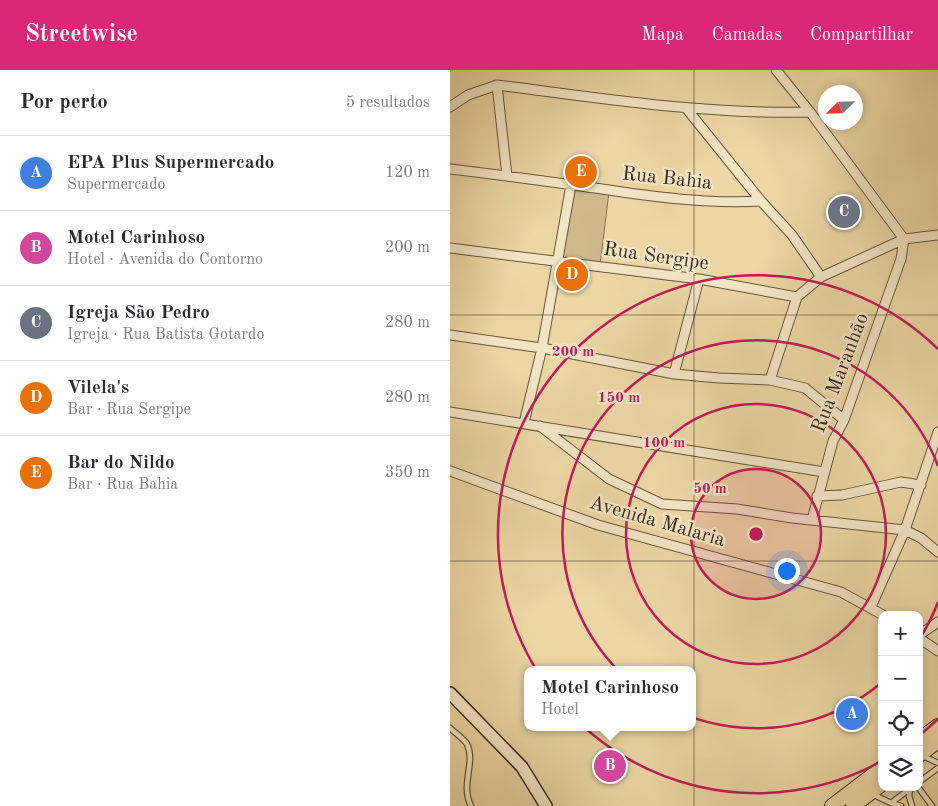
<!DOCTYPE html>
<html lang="pt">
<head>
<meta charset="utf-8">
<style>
  :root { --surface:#fff; --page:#f2f2f3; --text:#2b2b33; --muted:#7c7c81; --line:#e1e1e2; --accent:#db2777 }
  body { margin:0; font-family:"Old Standard TT",serif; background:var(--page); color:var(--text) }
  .controls { position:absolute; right:15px; bottom:15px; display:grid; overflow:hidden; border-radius:10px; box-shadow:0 2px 8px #0003 }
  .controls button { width:45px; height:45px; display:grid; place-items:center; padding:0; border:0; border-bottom:1px solid var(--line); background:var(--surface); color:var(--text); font:25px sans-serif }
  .compass { position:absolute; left:368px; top:15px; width:45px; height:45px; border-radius:50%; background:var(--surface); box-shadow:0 2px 8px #0003; rotate:247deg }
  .you { position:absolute; left:336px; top:500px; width:18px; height:18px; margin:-12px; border:4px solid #fff; border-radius:50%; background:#1a73e8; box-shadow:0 0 0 8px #1a73e833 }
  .badge { display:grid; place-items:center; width:32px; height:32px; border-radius:50%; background:var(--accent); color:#fff; font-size:16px; font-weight:700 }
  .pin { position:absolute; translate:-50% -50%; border:2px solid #fff; box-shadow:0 1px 5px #0006 }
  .popup { position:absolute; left:74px; top:596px; width:172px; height:65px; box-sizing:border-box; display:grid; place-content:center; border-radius:10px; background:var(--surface); filter:drop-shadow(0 1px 4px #0005); font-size:16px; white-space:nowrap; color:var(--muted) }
  .popup b { font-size:19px; color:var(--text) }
  .popup::after { content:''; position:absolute; left:50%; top:100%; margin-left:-10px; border:10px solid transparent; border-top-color:var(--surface) }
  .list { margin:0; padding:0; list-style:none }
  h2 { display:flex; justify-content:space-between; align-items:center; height:65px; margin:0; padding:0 20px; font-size:21px }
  h2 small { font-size:16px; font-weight:400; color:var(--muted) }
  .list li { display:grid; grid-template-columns:32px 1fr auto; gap:15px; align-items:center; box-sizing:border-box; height:75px; padding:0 20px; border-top:1px solid var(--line) }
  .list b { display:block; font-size:19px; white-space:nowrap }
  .list p { margin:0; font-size:16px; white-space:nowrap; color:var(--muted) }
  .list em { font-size:16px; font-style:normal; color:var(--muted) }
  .icon { flex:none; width:28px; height:28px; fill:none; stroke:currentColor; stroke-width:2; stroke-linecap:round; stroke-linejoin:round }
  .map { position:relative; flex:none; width:488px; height:736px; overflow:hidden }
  header { display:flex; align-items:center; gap:30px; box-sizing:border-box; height:70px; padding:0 25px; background:var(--accent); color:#fff }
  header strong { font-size:24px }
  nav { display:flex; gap:28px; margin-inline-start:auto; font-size:18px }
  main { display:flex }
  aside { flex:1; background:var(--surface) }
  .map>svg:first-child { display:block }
</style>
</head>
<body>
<header>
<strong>Streetwise</strong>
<nav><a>Mapa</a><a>Camadas</a><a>Compartilhar</a></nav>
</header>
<main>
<aside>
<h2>Por perto<small>5 resultados</small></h2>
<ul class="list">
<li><span class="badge" style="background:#3f7fe0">A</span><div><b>EPA Plus Supermercado</b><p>Supermercado</p></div><em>120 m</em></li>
<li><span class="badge" style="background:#d1479c">B</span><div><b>Motel Carinhoso</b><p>Hotel · Avenida do Contorno</p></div><em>200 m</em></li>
<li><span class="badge" style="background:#6b7280">C</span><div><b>Igreja São Pedro</b><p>Igreja · Rua Batista Gotardo</p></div><em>280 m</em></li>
<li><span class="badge" style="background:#e8710a">D</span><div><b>Vilela's</b><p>Bar · Rua Sergipe</p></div><em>280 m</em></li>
<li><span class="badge" style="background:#e8710a">E</span><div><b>Bar do Nildo</b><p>Bar · Rua Bahia</p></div><em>350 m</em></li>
</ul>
</aside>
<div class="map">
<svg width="488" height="736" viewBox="0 0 488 736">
  <rect width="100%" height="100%" fill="#ecd6a4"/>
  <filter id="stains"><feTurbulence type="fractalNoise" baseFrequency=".004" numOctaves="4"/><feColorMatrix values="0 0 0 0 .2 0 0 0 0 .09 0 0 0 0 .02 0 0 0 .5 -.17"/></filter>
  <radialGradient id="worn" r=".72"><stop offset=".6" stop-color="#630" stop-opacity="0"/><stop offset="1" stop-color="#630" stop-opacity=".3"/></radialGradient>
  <!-- green -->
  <path fill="#ceb98d" stroke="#847154" d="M122 117 159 122 150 195 110 190Z"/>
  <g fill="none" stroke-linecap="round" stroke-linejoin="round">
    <!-- service casing -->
    <g stroke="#66543e" stroke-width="7">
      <path id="service" d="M0 658C5 663 13 668 17 674 26 693 10 714 21 736
        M471 685 488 693
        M469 712 488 698
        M468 717 482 736
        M460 719 459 726 462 736
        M422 724 441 733 462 717
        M441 733 451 736"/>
    </g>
    <!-- minor casing -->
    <g stroke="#66543e" stroke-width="11">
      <path id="minor" d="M326 0 360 42 454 169 451 189 394 350 383 371 362 450
        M47 15 57 106
        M0 37 18 25 47 15C151 28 255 45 360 42
        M236 38 311 131 342 165 371 207
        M0 99C51 105 101 112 152 119 205 127 257 134 311 131
        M0 178 249 209 347 227
        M0 265 92 278 224 304 269 308 320 310 355 318 394 350
        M224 304 249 209
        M320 310 347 227 371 207 454 169 488 165
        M0 342 374 402
        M74 353 92 278 121 115
        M90 356 159 409 212 434 287 439 342 448 455 460 471 468 488 482
        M0 401 148 455 391 522 433 545
        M367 426 392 425 451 412 471 415
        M421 537 455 460 488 362
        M469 565 488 552
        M469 568 488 581"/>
    </g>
    <!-- secondary casing -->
    <g stroke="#39291c" stroke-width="14">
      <path id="secondary" d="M0 623 72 697 96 736"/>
    </g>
    <!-- primary casing -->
    <g stroke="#39291c" stroke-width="16">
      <path id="primary" d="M469 670 488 656
        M469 685 488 671
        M382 736 432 698
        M403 736 432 714"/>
    </g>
    <!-- service -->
    <use href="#service" stroke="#f3e4c4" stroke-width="4.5"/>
    <!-- minor -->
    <use href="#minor" stroke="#f3e4c4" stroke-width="9"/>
    <!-- secondary -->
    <use href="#secondary" stroke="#f3e4c4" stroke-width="11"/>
    <!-- primary -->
    <use href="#primary" stroke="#ecd6a4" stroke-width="14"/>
  </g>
  <!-- grid -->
  <path fill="none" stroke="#39291c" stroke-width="1" stroke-opacity="0.55" d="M244 0V736M0 245H488M0 491H488"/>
  <!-- distance rings -->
  <circle cx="306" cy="464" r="65" fill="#c2185b" fill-opacity=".12"/>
  <g fill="none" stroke="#c2185b" stroke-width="2.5">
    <circle cx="306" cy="464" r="65"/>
    <circle cx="306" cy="464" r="130"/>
    <path d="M488 532A194 194 0 0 1 470 568M431 613A194 194 0 1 1 488 396"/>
    <path d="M488 649A259 259 0 0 1 471 664M432 691A259 259 0 1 1 488 279"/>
  </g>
  <g text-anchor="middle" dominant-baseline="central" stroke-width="5" stroke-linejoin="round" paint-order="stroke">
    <!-- street labels -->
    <g font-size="20" fill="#39291c" stroke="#f3e4c4">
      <text transform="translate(217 109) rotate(6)">Rua Bahia</text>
      <text transform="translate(206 187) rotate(8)">Rua Sergipe</text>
      <text transform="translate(391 303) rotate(-69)">Rua Maranhão</text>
      <text transform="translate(207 452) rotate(16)">Avenida Malaria</text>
    </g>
  </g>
  <circle cx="306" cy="464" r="8" fill="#c2185b" stroke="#f3e4c4" stroke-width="2.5"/>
  <g font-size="15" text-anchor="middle" font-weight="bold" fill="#c2185b" stroke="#f3e4c4" stroke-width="5" stroke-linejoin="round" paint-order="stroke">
    <text x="123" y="286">200 m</text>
    <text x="169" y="332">150 m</text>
    <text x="214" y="377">100 m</text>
    <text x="260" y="423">50 m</text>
  </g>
  <rect width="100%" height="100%" filter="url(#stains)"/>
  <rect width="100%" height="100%" fill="url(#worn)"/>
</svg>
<div class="controls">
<button>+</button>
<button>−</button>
<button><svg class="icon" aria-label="locate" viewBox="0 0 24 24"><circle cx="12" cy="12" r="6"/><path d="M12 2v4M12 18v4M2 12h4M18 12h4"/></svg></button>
<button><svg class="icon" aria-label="layers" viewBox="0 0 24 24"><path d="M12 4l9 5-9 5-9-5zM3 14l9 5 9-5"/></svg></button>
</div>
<svg class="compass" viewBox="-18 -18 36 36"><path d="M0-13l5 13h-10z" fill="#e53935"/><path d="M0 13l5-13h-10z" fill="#7c7c81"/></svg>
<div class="you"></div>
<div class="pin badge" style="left:402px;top:644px;background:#3f7fe0">A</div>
<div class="pin badge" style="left:160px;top:696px;background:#d1479c">B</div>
<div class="popup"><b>Motel Carinhoso</b>Hotel</div>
<div class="pin badge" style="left:394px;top:142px;background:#6b7280">C</div>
<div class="pin badge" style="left:122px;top:205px;background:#e8710a">D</div>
<div class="pin badge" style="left:131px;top:102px;background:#e8710a">E</div>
</div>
</main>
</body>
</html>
